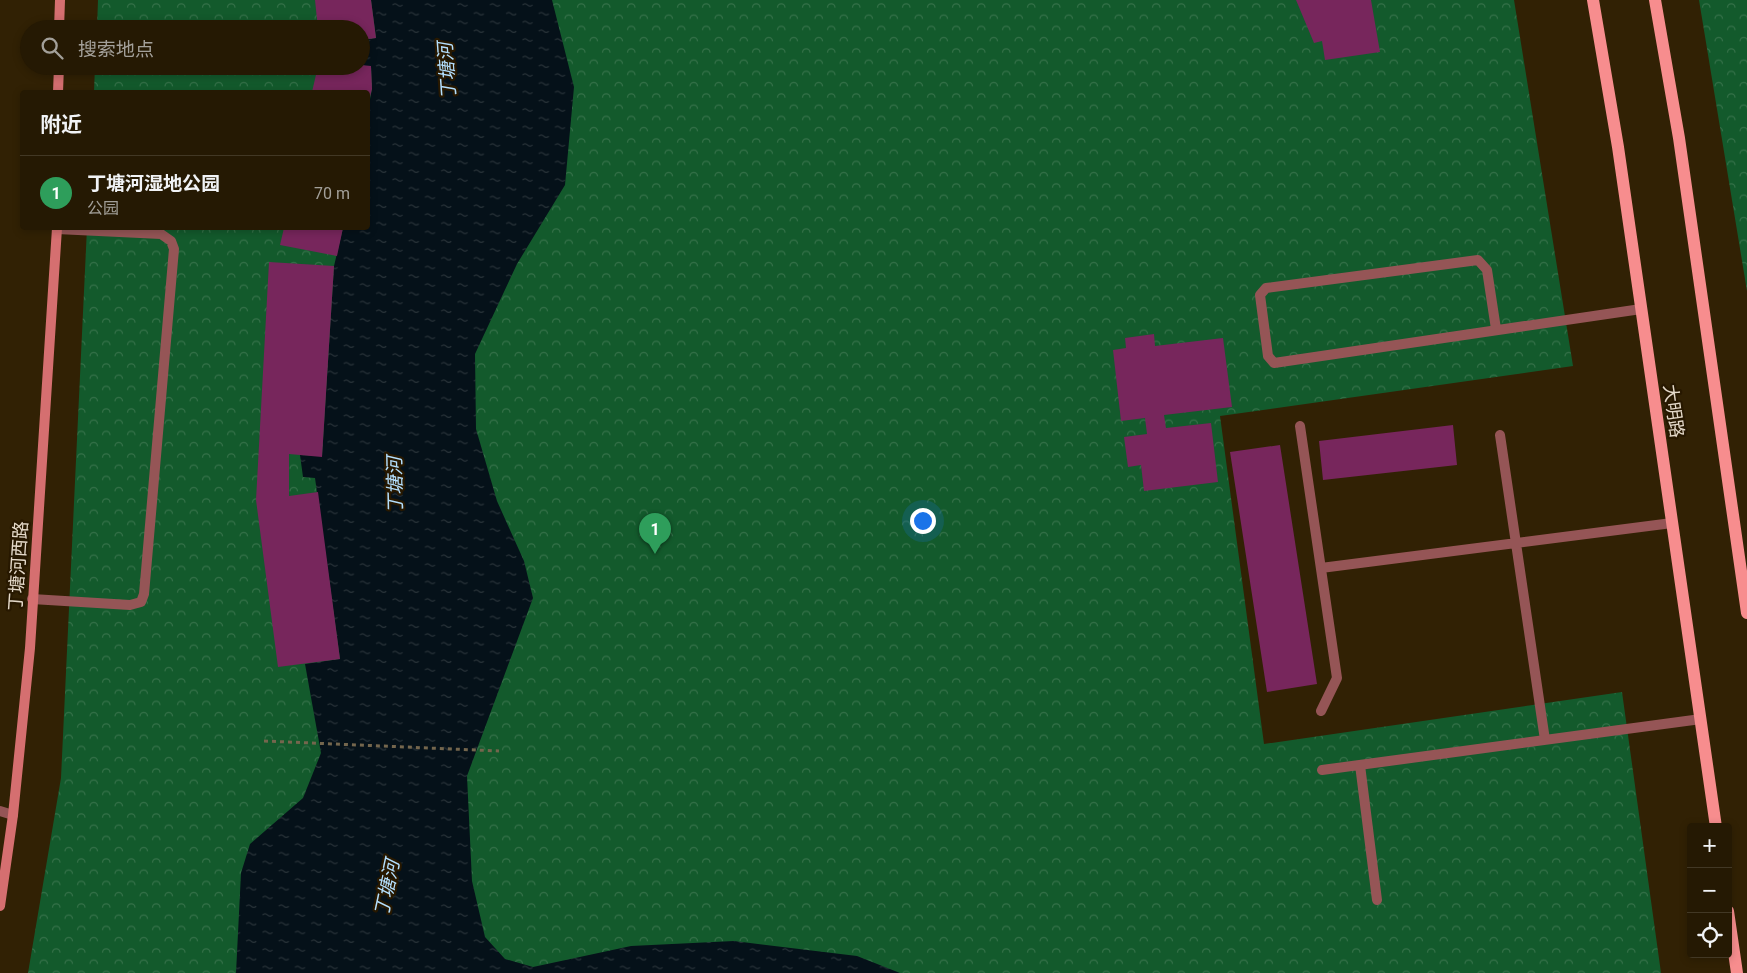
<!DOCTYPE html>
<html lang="zh">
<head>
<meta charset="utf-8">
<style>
  :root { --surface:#251903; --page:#2d220d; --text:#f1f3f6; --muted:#a3a09a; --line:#423825; --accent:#2563eb }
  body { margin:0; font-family:Roboto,"Noto Sans SC",sans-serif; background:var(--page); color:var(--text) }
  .controls { position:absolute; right:15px; bottom:15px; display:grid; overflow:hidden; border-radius:5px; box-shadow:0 2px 8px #0003 }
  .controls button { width:45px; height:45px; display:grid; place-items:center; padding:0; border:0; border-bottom:1px solid var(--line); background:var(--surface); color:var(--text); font:25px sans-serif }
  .you { position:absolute; left:922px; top:520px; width:18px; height:18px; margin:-12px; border:4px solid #fff; border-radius:50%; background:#1a73e8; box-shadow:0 0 0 8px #1a73e833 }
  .badge { display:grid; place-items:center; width:32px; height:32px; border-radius:50%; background:var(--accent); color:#fff; font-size:16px; font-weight:700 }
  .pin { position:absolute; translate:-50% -41px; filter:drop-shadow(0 1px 2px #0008) }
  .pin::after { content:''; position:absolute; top:26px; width:18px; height:15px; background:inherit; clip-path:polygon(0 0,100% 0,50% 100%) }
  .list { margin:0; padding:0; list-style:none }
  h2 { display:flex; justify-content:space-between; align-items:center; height:65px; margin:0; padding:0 20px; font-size:21px }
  h2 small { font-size:16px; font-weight:400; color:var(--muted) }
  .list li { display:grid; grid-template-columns:32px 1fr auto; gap:15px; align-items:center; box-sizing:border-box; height:75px; padding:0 20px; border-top:1px solid var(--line) }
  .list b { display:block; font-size:19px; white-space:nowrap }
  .list p { margin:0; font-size:16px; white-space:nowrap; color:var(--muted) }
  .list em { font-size:16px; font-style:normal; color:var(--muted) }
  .icon { flex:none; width:28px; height:28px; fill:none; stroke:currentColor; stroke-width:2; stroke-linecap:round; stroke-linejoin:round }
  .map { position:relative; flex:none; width:1747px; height:973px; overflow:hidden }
  .search { position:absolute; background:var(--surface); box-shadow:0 2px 8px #0003; left:20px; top:20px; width:350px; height:55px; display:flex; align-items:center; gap:12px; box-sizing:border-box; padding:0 18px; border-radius:28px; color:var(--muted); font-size:19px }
  .panel { position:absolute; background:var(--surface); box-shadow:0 2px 8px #0003; left:20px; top:90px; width:350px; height:140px; border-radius:5px }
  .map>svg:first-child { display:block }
</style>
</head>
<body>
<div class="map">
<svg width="1747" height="973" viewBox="0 0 1747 973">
  <defs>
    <pattern id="park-crowns" width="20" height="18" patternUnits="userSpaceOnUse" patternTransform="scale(1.25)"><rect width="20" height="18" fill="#135a2c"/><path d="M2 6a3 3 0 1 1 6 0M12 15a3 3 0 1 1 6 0" fill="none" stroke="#357149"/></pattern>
    <pattern id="water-ripples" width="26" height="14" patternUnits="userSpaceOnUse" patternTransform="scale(1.25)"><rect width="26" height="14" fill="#051119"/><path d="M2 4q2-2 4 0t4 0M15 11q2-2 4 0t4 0" fill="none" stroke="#293339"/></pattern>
  </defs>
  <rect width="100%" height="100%" fill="#312104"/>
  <!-- park -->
  <path fill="url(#park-crowns)" d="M98 0H1514L1573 366 1220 416 1264 744 1622 692 1661 973H28L61 778 87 228H368V92H94L95 66H361V29H97Z
    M1699 0H1747V291Z"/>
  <!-- water -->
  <path fill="url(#water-ripples)" d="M371 0H552L574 87 565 185 517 264 475 354 476 429 497 501 524 561 533 598 467 776 472 881 485 937 505 959 533 967 631 946 734 941 857 956 900 973H236L241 873 250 844 303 798 321 753 305 664 340 659 315 478 303 477 300 455 322 456 334 266 343 228H368V109L372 89 371 67 361 65V40L376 38Z"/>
  <!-- building -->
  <path fill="#77265c" d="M315 0H371L376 38 361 40V29H318Z
    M1296 0H1371L1380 52 1325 60 1322 41 1314 43Z
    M361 65 371 66 372 89 368 105V92H312L318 66H361Z
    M284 228H343L337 256 280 245Z
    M269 262 334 266 322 457 289 454V496L318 492 340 659 278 667 256 500Z
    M1154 334 1155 346 1223 338 1232 407 1164 415 1166 428 1211 423 1218 482 1144 491 1141 465 1128 467 1124 437 1147 434 1145 418 1121 421 1113 350 1126 348 1125 338Z
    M1453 425 1457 465 1323 480 1319 441Z
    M1280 445 1317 684 1267 692 1230 452Z"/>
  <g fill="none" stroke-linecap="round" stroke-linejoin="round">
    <!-- path -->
    <path stroke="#74664d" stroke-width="3" stroke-dasharray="4 4" stroke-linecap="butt" d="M264 741 499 751"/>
    <!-- lane -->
    <path stroke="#955556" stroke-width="10" d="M1496 329 1487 270 1478 260 1266 288 1260 295 1268 356 1274 363 1641 309
      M1300 426 1337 678 1321 711
      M1500 435 1545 740
      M1321 568 1672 523
      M32 599 130 605 141 602 144 594 174 249 171 241 161 234 57 229
      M1360 765 1377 900
      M1322 770 1701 719"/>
    <!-- street -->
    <path stroke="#955556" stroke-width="10" d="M0 811 13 815"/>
    <!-- secondary -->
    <path stroke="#d56f70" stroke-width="10" d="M59 29 60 0
      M58 92 59 66
      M0 906 13 815 30 648 57 228"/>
    <!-- primary -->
    <path stroke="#f78d8e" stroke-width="12" d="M1593 0 1618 147 1716 827
      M1655 0 1679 138 1747 613
      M1728 911 1737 973"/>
  </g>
  <g text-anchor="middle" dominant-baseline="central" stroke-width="4.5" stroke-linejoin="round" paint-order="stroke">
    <!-- street labels -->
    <g font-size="18" fill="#e4d9c9" stroke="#271800">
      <text transform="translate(1674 411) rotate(82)">大明路</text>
      <text transform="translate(18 566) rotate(-86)">丁塘河西路</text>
    </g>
    <!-- water labels -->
    <g font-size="19" font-style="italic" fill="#b3dffe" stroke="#271800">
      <text transform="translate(447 71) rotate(-94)">丁塘河</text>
      <text transform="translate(395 485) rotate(-91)">丁塘河</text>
      <text transform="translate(387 888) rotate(-78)">丁塘河</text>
    </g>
  </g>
</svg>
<div class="controls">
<button>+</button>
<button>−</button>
<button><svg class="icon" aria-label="locate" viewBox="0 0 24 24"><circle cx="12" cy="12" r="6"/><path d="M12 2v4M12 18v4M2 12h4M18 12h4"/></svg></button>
</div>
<div class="you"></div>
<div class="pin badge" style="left:655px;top:554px;background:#2e9e5b">1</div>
<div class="search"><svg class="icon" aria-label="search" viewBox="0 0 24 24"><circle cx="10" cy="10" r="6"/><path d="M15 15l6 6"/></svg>搜索地点</div>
<section class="panel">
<h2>附近<small></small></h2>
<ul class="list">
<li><span class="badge" style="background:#2e9e5b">1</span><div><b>丁塘河湿地公园</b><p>公园</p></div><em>70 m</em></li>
</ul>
</section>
</div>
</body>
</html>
